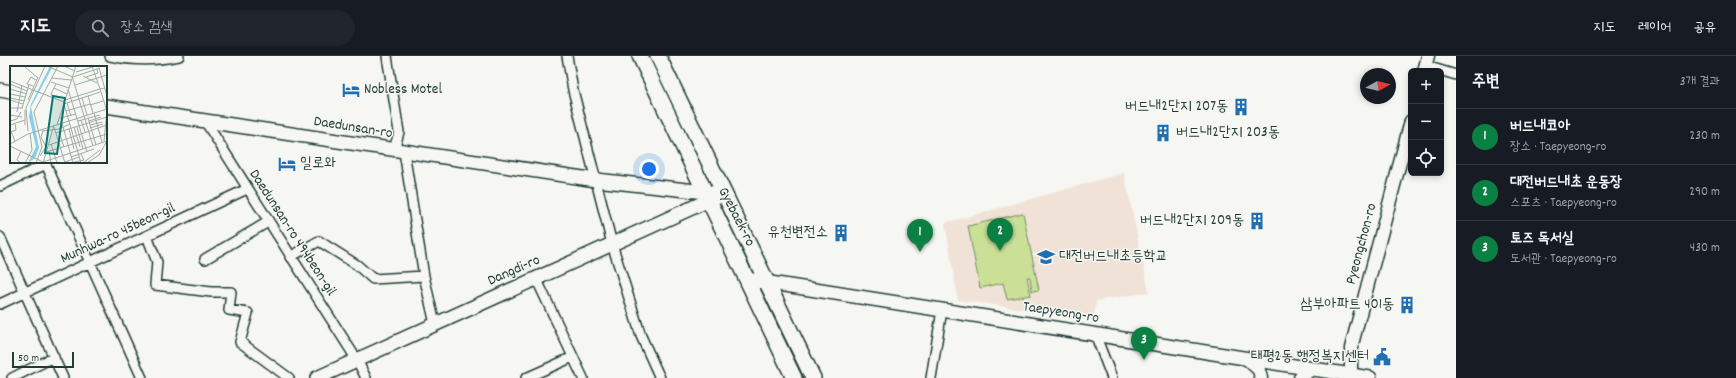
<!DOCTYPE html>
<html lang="ko">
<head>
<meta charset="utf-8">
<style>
  :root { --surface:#171b24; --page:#20242c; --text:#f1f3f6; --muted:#9ea1a6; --line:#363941; --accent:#0b8043 }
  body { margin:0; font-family:Dekko,"Poor Story",sans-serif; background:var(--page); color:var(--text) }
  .controls { position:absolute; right:12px; top:12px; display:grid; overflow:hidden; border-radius:6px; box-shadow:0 2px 6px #0003 }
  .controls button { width:36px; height:36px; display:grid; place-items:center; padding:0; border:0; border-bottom:1px solid var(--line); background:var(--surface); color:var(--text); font:20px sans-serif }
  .compass { position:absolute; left:1360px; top:12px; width:36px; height:36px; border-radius:50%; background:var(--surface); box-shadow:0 2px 6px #0003; rotate:82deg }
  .scale { position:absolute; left:12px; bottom:10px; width:62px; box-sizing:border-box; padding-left:4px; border:2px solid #1f3d34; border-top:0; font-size:11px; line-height:14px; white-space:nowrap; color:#1f3d34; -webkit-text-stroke:3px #f6f6f2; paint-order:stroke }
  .you { position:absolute; left:649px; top:113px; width:14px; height:14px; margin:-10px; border:3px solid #fff; border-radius:50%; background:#1a73e8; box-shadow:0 0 0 6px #1a73e833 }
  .badge { display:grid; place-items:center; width:26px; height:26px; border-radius:50%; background:var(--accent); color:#fff; font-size:13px; font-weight:700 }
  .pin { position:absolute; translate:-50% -33px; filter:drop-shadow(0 1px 2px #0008) }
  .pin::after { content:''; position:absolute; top:21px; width:14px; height:12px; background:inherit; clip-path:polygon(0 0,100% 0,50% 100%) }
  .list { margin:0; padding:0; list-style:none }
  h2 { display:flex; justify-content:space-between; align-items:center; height:52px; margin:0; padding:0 16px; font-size:17px }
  h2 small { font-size:13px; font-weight:400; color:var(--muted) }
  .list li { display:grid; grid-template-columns:26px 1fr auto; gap:12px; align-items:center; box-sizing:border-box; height:56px; padding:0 16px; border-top:1px solid var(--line) }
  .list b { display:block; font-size:15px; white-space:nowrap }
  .list p { margin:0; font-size:13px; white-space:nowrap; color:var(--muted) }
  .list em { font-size:13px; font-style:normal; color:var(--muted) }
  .icon { flex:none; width:22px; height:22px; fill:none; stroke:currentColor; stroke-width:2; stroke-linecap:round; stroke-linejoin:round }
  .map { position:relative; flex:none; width:1456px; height:322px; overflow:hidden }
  header { display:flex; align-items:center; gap:24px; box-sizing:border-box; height:56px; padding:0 20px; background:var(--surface); border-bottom:1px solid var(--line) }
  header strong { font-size:19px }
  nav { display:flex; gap:22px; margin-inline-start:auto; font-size:14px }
  .search { width:280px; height:36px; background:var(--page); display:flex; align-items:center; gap:10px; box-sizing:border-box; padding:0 14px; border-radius:22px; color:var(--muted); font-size:15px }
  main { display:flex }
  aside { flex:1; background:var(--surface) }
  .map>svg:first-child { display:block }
</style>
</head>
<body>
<header>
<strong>지도</strong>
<div class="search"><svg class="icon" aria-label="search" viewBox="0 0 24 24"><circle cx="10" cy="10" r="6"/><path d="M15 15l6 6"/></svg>장소 검색</div>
<nav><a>지도</a><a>레이어</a><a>공유</a></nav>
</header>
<main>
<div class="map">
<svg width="1456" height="322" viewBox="0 0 1456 322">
  <rect width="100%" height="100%" fill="#f6f6f2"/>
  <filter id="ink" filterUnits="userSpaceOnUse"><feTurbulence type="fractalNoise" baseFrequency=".025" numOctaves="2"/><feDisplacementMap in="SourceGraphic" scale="8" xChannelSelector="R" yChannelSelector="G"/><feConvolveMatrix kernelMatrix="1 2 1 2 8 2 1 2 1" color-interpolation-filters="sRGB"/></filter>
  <g filter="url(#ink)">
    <!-- built -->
    <path fill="#f1e2d7" d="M1124 117 1149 236 1096 245 1094 263 958 244 945 167Z"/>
    <!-- green -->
    <path fill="#c9e096" stroke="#748e65" d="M1023 157 1039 234 1032 235 1030 221H1027L1031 239 1007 243 1003 227 980 232 968 170Z"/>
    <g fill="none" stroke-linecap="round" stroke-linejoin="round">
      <!-- minor casing -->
      <g stroke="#1f3d34" stroke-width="12">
        <path id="minor" d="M110 0C137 5 152 5 179 0
          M387 0 399 76 394 94
          M567 0 573 34 612 188 641 280 660 322
          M1426 10 1456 19
          M205 65 357 304 366 322
          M404 96 424 220 435 268
          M45 106 142 322
          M0 130 46 108
          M147 180 157 206 155 229 211 236H231L229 254 248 257 240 286 289 322
          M0 181 63 322
          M290 201 319 185 357 209 373 223 424 220
          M205 203 268 166
          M536 222 583 322
          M0 248 247 133
          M1095 278 1112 322
          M12 322 54 301
          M526 322 573 301
          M931 322 942 254"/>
      </g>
      <!-- tertiary casing -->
      <g stroke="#1f3d34" stroke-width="15">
        <path id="tertiary" d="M1424 15 1428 0
          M1247 303 1259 314 1261 322
          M1351 319V292L1411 65
          M1300 322 1312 313"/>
      </g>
      <!-- secondary casing -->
      <g stroke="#1f3d34" stroke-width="16">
        <path id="secondary" d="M0 34 11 36
          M106 50 596 124 714 137
          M746 223 1370 322
          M317 322 718 140"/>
      </g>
      <!-- primary casing -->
      <g stroke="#1f3d34" stroke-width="18">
        <path id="primary" d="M640 0 794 322
          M658 0 813 322"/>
      </g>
      <!-- minor -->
      <use href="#minor" stroke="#f6f6f2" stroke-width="9"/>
      <!-- tertiary -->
      <use href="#tertiary" stroke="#f6f6f2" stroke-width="12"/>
      <!-- secondary -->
      <use href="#secondary" stroke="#f6f6f2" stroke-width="13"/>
      <!-- primary -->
      <use href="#primary" stroke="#f6f6f2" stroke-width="15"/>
    </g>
  </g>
  <!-- icons -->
  <defs>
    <g id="hotel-bare" transform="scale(1.38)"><path d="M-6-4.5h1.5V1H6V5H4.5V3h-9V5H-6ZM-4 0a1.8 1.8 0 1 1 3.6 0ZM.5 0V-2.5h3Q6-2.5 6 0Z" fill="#1f6fb2" stroke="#f6f6f2" stroke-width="2.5" paint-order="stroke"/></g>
    <g id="building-bare" transform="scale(1.38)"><path d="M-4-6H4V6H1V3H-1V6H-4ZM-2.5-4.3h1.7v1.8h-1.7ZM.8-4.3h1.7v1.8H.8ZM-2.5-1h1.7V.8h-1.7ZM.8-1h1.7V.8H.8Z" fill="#1f6fb2" stroke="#f6f6f2" stroke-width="2.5" paint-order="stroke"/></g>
    <g id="school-bare" transform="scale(1.38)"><path d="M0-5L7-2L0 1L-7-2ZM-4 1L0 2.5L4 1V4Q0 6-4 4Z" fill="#1f6fb2" stroke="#f6f6f2" stroke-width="2.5" paint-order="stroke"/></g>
    <g id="civic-bare" transform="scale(1.38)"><path d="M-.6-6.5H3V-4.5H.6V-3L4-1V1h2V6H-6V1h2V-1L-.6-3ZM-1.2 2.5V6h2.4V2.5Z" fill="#1f6fb2" stroke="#f6f6f2" stroke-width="2.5" paint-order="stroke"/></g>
  </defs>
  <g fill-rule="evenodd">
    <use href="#hotel-bare" x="351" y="34"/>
    <use href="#building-bare" x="1241" y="51"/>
    <use href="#building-bare" x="1163" y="77"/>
    <use href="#hotel-bare" x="287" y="108"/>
    <use href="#building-bare" x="1257" y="165"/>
    <use href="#building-bare" x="841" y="177"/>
    <use href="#school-bare" x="1046" y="201"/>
    <use href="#building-bare" x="1407" y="249"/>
    <use href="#civic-bare" x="1382" y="301"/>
  </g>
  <g text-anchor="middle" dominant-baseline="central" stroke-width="3" stroke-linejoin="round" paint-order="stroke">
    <!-- poi labels -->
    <g font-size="15" fill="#1f3d34" stroke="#f6f6f2" text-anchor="end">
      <text x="364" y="34" text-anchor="start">Nobless Motel</text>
      <text x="1228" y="51">버드내2단지 207동</text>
      <text x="1176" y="77" text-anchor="start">버드내2단지 203동</text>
      <text x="300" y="108" text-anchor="start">일로와</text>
      <text x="1244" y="165">버드내2단지 209동</text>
      <text x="828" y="177">유천변전소</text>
      <text x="1059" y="201" text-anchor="start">대전버드내초등학교</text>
      <text x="1394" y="249">삼부아파트 401동</text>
      <text x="1369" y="301">태평2동 행정복지센터</text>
    </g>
    <!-- street labels -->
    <g font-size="15" fill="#1f3d34" stroke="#f6f6f2">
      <text transform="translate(353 72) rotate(9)">Daedunsan-ro</text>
      <text transform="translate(736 161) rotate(63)">Gyebaek-ro</text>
      <text transform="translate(292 177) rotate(57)">Daedunsan-ro 494beon-gil</text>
      <text transform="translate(118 178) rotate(-25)">Munhwa-ro 45beon-gil</text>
      <text transform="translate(1362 188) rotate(-75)">Pyeongchon-ro</text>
      <text transform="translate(514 215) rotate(-24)">Dangdi-ro</text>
      <text transform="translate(1061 257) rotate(9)">Taepyeong-ro</text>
    </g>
  </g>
  <!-- overview -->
  <g transform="translate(10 10)">
    <rect width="97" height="97" fill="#f6f6f2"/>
    <path d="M40 0H43L21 41 29 82 25 92 18 97 26 81 19 51 21 38Z" fill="#87d0e8"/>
    <path fill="none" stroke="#a0aca6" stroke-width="1" d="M14 0 28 12M37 0 63 11 90 2M54 0 65 5M89 2 97 30M66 6 83 1M62 10 83 80M73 10 87 17M76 11 88 7 87 3M42 12 61 14M0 15 54 36M41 16 59 22M0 18 17 25M65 19 97 9M23 20 17 18 21 11 26 14M44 22 57 28M0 23 17 28M58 23 77 86M0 28 15 31M78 30 83 47M0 32 15 35M43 32 41 28 46 18M72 32 77 49M0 34 13 38M18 34 28 11M55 34 90 23 82 0M57 37 61 50M54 38 71 97M54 38 90 26M80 39 93 35M0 42H13M12 42 19 19M15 44V59M56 45 80 38M7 46 12 19M84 47 92 76M0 49 12 51M50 52 66 48M78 52 86 79M71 54 75 66M0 55 7 53 11 46M68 55 90 49M79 55 91 51M52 57 63 97M0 59 15 54M47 59 66 0M80 59 92 56M44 61 55 97M64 61 70 81M67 61 73 83M80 62 93 58M0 63 5 75M59 63 64 83M18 65 16 42 35 0M32 65 49 63 60 58M0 66 6 64 5 58M49 66 54 81M46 67 97 51M94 75 97 45 90 23 95 22M0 78 18 68 97 43M41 78 47 97M39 79 97 59M0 80 33 96 97 75M11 85 7 94 11 97M39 85 41 97M36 86 97 68M30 90 36 81 31 71 33 65M61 91 84 83M55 96 69 91M15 97 22 84 20 67M26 97 32 81 24 46 48 0M33 97 44 59M60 97 74 94 71 88M73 97 90 84M77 97 89 89 97 75"/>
    <path fill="#0f766e" fill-opacity="0.15" stroke="#0f766e" stroke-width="2" d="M43 30 55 32 47 88 35 87Z"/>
    <rect width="97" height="97" fill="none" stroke="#1f3d34" stroke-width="2"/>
  </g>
</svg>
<div class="controls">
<button>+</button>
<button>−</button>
<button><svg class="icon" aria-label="locate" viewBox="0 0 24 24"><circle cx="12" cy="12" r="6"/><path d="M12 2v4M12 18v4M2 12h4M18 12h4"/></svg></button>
</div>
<svg class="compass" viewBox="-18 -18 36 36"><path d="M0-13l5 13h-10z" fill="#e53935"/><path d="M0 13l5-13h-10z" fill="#9ea1a6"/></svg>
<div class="scale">50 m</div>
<div class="you"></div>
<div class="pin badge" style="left:920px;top:196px">1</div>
<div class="pin badge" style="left:1000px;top:195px">2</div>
<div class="pin badge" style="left:1144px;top:304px">3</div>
</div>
<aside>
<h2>주변<small>3개 결과</small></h2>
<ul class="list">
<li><span class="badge">1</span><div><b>버드내코아</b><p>장소 · Taepyeong-ro</p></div><em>230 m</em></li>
<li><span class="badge">2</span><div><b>대전버드내초 운동장</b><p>스포츠 · Taepyeong-ro</p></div><em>290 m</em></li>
<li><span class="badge">3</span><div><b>토즈 독서실</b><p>도서관 · Taepyeong-ro</p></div><em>430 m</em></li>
</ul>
</aside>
</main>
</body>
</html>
